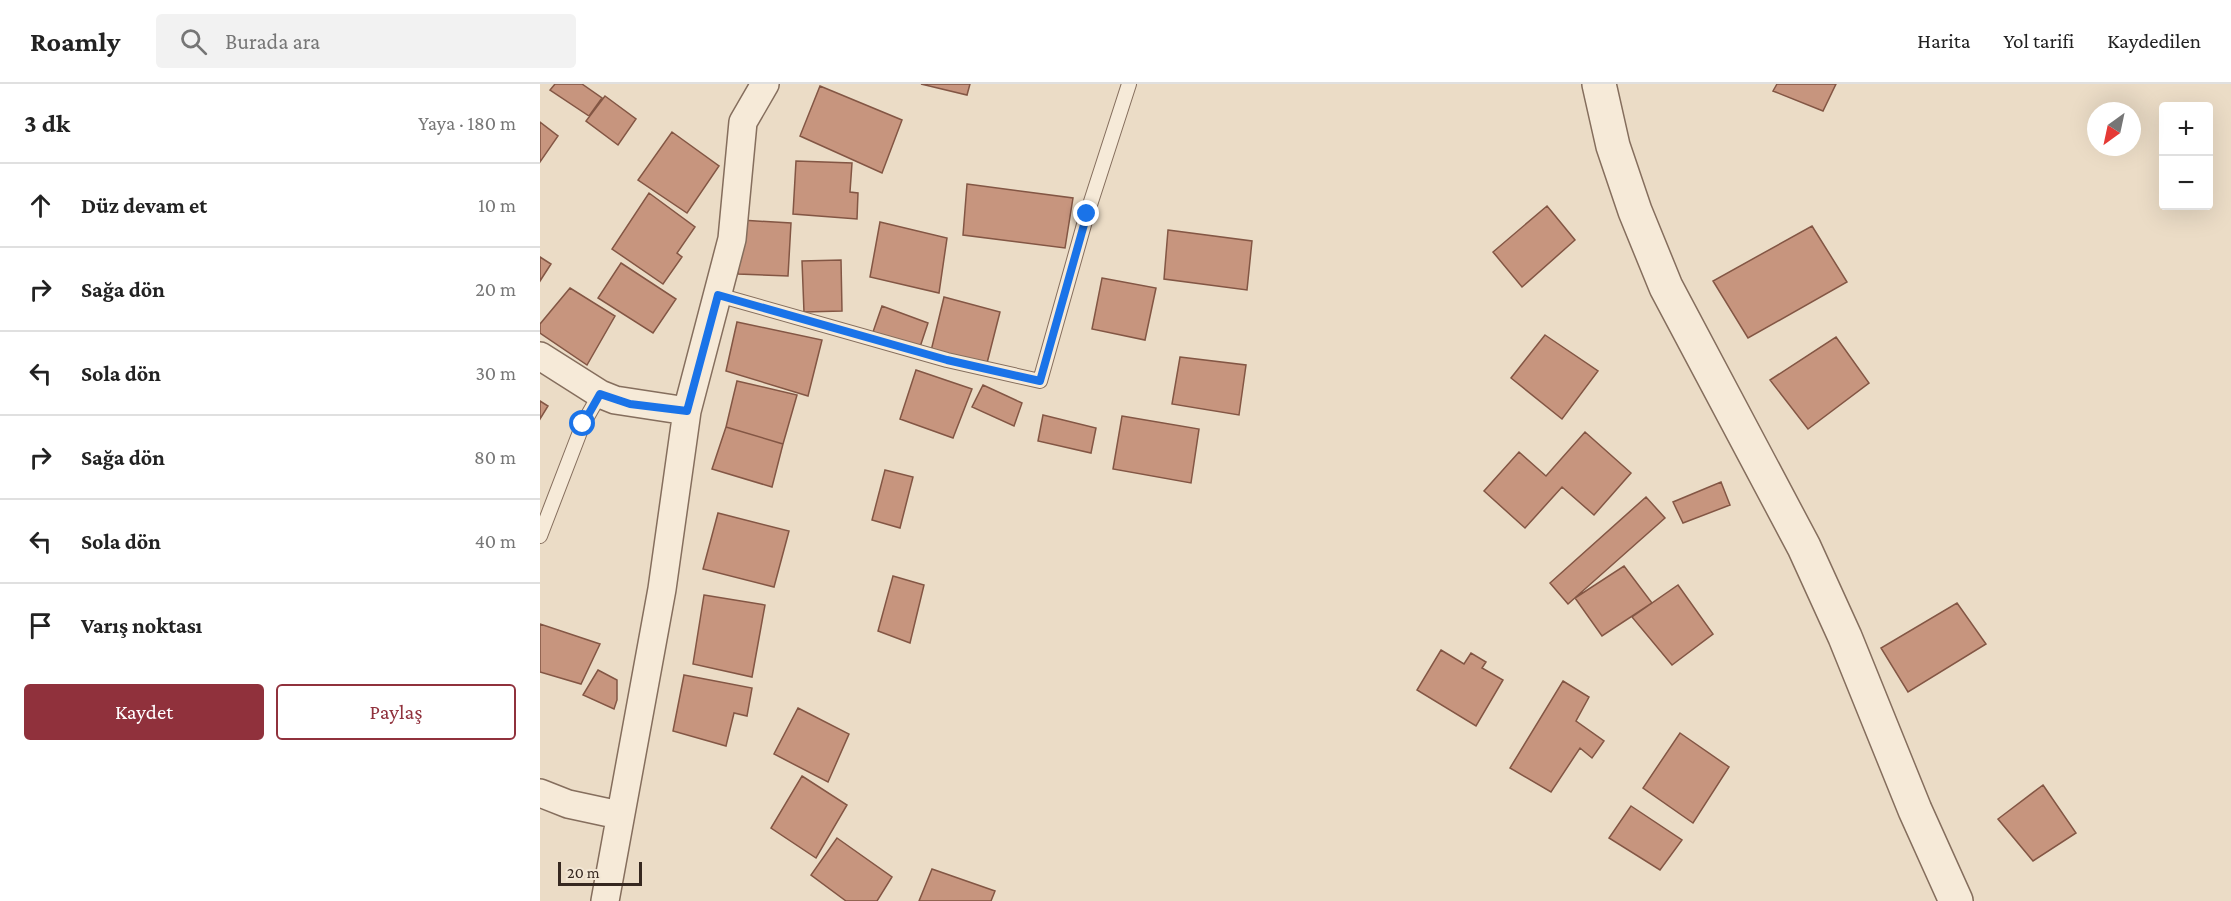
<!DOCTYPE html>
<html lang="tr">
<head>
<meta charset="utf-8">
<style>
  :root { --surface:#fff; --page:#f2f2f2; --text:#222; --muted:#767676; --line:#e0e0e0; --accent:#90313c }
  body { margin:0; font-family:"Crimson Pro",serif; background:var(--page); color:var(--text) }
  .controls { position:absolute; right:18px; top:18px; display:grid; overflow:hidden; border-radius:6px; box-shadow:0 6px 24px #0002 }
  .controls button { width:54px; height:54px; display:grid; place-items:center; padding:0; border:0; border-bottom:2px solid var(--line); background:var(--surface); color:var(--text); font:30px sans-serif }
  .compass { position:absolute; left:1547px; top:18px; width:54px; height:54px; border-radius:50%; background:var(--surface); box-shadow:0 6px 24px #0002; rotate:213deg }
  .scale { position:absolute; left:18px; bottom:15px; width:84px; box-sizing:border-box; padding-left:6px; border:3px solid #362820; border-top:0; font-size:16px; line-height:21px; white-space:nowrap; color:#362820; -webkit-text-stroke:4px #f3e7d5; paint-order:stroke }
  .stop { position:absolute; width:18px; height:18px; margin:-14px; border:4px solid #1a73e8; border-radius:50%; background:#fff }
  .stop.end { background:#1a73e8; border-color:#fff; box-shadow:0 2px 6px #0008 }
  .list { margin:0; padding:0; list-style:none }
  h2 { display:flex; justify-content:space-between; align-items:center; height:78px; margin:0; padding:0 24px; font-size:26px }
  h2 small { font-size:20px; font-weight:400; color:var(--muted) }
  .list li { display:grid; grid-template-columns:39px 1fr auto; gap:18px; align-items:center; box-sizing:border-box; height:84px; padding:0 24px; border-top:2px solid var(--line) }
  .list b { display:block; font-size:22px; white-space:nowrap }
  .list em { font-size:20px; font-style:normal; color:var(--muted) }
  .actions { display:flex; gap:12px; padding:18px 24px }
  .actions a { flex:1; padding:14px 0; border:2px solid var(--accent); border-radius:6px; text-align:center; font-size:21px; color:var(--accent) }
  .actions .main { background:var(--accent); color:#fff }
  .icon { flex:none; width:33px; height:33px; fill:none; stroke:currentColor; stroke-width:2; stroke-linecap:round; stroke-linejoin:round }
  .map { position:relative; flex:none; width:1691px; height:817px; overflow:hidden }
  header { display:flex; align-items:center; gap:36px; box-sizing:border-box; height:84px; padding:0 30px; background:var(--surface); border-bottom:2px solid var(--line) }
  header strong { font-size:28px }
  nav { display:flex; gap:33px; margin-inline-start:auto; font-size:21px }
  .search { width:420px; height:54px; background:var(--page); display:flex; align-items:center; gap:15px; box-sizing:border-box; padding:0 21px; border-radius:6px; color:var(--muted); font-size:22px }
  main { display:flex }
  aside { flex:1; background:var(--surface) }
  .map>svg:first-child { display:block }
</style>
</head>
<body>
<header>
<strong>Roamly</strong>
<div class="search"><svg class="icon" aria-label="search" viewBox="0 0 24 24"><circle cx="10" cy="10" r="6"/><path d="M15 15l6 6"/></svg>Burada ara</div>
<nav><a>Harita</a><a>Yol tarifi</a><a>Kaydedilen</a></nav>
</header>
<main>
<aside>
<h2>3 dk<small>Yaya · 180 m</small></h2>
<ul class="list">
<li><svg class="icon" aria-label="ahead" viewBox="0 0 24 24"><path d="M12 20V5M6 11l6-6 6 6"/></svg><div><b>Düz devam et</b></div><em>10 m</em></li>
<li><svg class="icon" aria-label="right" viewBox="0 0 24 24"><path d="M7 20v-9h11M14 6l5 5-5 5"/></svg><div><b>Sağa dön</b></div><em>20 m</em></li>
<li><svg class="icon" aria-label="left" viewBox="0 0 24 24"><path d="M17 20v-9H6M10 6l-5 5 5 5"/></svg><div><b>Sola dön</b></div><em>30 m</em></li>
<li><svg class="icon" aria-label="right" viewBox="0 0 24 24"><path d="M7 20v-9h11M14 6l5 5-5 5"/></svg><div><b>Sağa dön</b></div><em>80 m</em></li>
<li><svg class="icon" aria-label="left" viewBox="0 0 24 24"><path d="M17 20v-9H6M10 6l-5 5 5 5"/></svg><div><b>Sola dön</b></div><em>40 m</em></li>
<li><svg class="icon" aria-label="arrive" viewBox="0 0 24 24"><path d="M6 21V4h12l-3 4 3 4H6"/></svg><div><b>Varış noktası</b></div></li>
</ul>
<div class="actions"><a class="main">Kaydet</a><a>Paylaş</a></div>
</aside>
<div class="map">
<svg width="1691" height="817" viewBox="0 0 1691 817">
  <rect width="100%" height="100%" fill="#ebdcc6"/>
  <!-- building -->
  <path fill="#c7957e" stroke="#835644" stroke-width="1.5" d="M15 0H42L62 14 49 32 10 6Z
    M381 0H430L427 11Z
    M1237 0H1296L1283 27 1233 7Z
    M280 2 362 36 342 89 260 52Z
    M65 12 96 35 78 61 46 37Z
    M0 38 18 52 0 78Z
    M132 48 179 82 147 129 98 96Z
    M256 77 312 79 310 108 318 109 317 135 253 130Z
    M427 100 533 114 525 164 423 151Z
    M109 109 155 143 137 169 142 173 123 200 72 165Z
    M1007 122 1035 156 982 203 953 168Z
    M201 136 251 139 248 192 198 190Z
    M340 138 407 154 399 209 330 193Z
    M1272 142 1307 198 1208 254 1173 197Z
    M628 146 712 157 707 206 624 195Z
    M0 173 11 180 0 197Z
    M301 176 302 227 264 228 262 177Z
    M81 179 136 215 113 249 58 214Z
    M562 194 616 204 605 256 552 245Z
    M30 204 75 232 47 281 0 249V240Z
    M404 213 460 228 446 283 391 267Z
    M342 222 388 239 379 266 333 248Z
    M197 238 282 256 268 312 186 287Z
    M1005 251 1058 287 1022 335 971 294Z
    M1296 253 1329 299 1268 345 1230 296Z
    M640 273 706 281 699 331 632 320Z
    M376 286 432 305 413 354 360 335Z
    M197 297 257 311 243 360 186 343Z
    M443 301 482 319 474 342 432 323Z
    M0 317 8 322 0 335Z
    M503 331 556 344 551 369 498 357Z
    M582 332 659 345 651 399 573 385Z
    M186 343 243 360 232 403 172 385Z
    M1045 348 1091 389 1054 431 1022 403 985 444 944 407 979 368 1006 392Z
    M345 386 373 393 360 444 332 436Z
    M1181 398 1190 421 1143 439 1133 418Z
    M1106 413 1125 434 1028 520 1010 499Z
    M178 429 249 447 234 503 163 485Z
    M1084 482 1112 519 1062 552 1035 514Z
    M353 492 384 501 370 559 338 547Z
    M1138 501 1173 550 1132 581 1092 533Z
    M164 511 225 521 212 593 153 580Z
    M1417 519 1446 560 1368 608 1341 564Z
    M0 540 60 560 41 600 0 588Z
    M901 566 924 580 931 569 946 578 942 584 963 596 936 642 877 606Z
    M58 586 77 596V616L74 625 43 611Z
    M144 591 212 604 207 632 194 629 186 662 133 647Z
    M1023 597 1049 613 1036 637 1064 657 1052 674 1040 664 1011 708 970 684Z
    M258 624 309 650 288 698 234 670Z
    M1140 649 1189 683 1153 739 1103 704Z
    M262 692 307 721 276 774 231 744Z
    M1503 701 1536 749 1493 777 1458 735Z
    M1091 722 1142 756 1120 786 1069 754Z
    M297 754 352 793 337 817H306L271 791Z
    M392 785 455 807 451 817H379Z"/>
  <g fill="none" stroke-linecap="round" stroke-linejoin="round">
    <!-- service casing -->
    <g stroke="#856e5d" stroke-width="16">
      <path id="service" d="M178 211 407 276 500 297 547 130 589 0
        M0 452 43 340 60 310"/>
    </g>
    <!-- minor casing -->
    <g stroke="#856e5d" stroke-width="30">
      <path id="minor" d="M0 272 60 310 75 316 147 327
        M0 709 28 720 79 731
        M65 817 122 505 147 327 192 155 203 38 225 0"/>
    </g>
    <!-- tertiary casing -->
    <g stroke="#856e5d" stroke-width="36">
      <path id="tertiary" d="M1059 0 1073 62 1095 127 1126 203 1264 463 1305 553 1375 726 1416 817"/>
    </g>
    <!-- service -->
    <use href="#service" stroke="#f6ead8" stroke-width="14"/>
    <!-- minor -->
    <use href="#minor" stroke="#f6ead8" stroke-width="27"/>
    <!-- tertiary -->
    <use href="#tertiary" stroke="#f6ead8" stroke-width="33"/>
  </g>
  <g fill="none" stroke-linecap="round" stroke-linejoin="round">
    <!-- route -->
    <path stroke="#1a73e8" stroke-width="8" d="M43 340 60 310 90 320 147 327 178 211 407 276 500 297 547 130"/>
  </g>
</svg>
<div class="controls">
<button>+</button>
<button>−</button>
</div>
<svg class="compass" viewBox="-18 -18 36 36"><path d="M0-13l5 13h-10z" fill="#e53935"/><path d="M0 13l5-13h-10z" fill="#767676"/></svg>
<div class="scale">20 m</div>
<div class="stop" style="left:43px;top:340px"></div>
<div class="stop end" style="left:547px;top:130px"></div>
</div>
</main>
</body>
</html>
